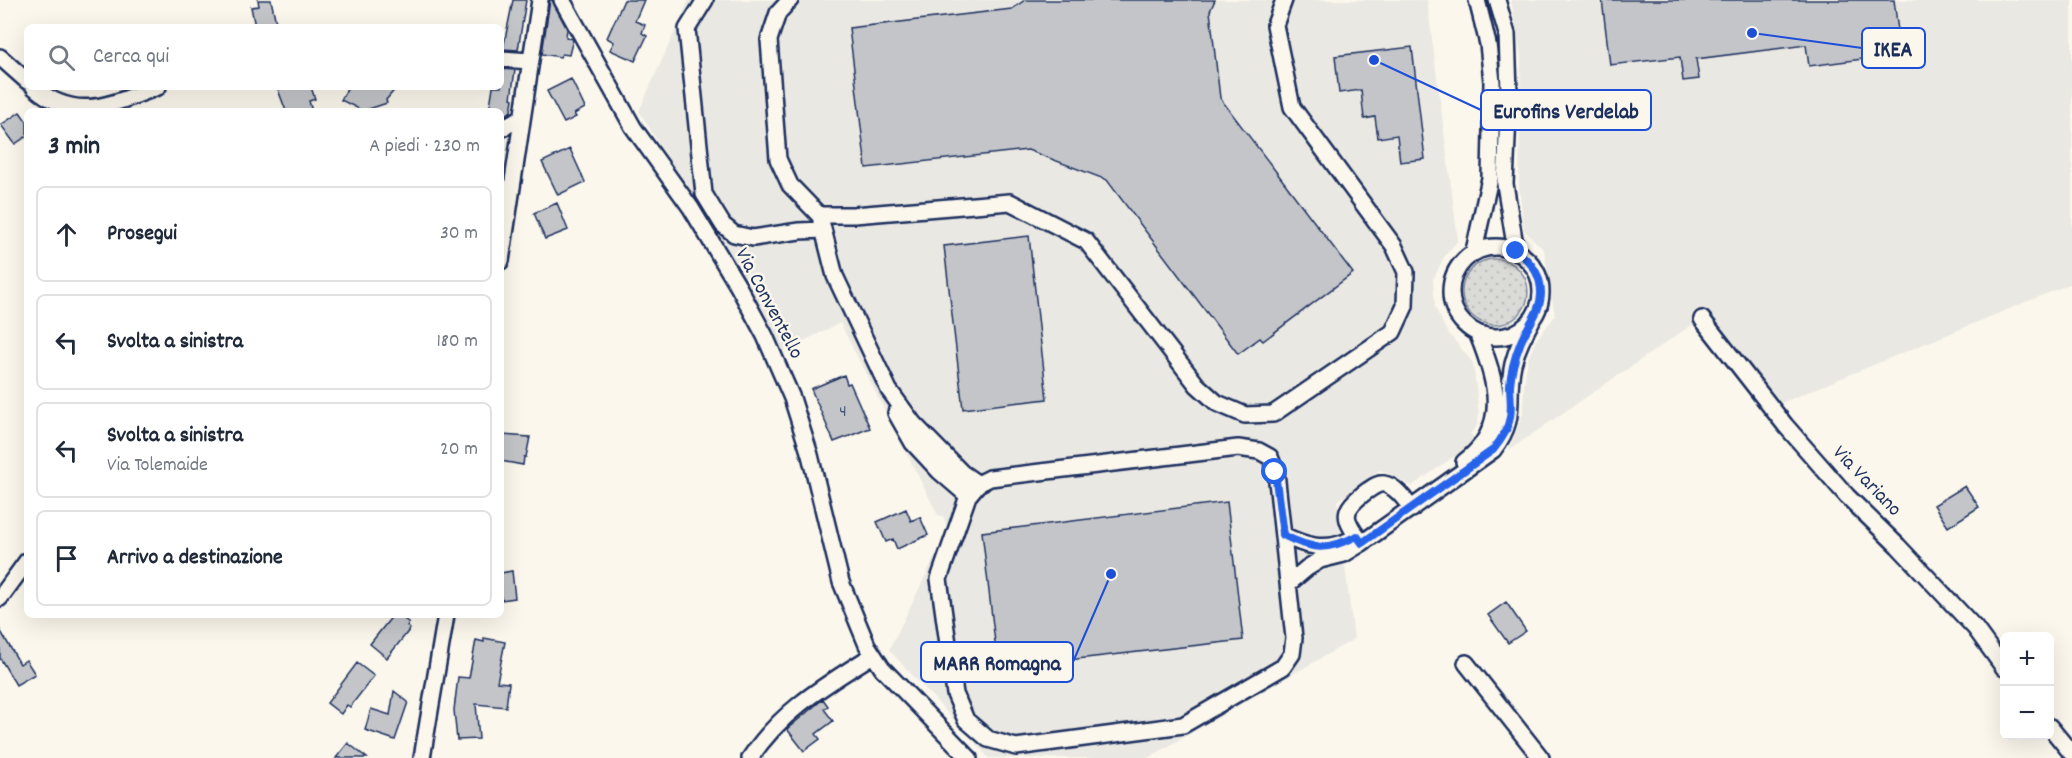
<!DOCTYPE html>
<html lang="it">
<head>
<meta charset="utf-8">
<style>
  :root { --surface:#fff; --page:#f6f6f7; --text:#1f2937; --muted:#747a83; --line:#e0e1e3 }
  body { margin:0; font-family:Dekko,sans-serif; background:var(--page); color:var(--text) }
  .controls { position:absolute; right:18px; bottom:18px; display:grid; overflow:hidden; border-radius:9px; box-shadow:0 6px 24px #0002 }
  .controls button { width:54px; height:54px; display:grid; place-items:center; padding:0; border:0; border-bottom:2px solid var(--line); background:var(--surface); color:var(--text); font:30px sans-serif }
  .stop { position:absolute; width:18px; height:18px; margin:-14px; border:4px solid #2563eb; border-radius:50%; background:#fff }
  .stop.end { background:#2563eb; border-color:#fff; box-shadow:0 2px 6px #0008 }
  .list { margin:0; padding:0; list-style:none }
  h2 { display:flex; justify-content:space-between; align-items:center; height:78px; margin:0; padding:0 24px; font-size:26px }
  h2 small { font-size:20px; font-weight:400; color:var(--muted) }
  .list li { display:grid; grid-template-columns:39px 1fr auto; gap:18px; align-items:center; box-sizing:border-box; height:96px; margin:0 12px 12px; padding:0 12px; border:2px solid var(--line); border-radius:9px }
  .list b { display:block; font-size:22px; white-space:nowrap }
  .list p { margin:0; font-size:20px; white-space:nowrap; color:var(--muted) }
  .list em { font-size:20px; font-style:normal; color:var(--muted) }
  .icon { flex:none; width:33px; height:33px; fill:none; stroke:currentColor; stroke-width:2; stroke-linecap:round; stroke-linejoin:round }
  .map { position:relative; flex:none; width:2072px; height:758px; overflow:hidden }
  .search { position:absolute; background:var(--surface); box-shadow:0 6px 24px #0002; left:24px; top:24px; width:480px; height:66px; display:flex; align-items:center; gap:15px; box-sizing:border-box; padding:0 21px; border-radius:9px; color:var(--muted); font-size:22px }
  .panel { position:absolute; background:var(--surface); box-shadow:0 6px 24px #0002; left:24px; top:108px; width:480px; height:510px; border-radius:9px }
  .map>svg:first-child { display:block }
</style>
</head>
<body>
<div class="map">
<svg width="2072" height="758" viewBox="0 0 2072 758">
  <defs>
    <pattern id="grass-dots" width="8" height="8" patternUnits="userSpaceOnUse" patternTransform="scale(1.5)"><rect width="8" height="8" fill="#dadad7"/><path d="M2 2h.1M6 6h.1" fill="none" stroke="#babbbb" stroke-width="1.8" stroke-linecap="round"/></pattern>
  </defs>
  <rect width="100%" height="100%" fill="#fbf7ec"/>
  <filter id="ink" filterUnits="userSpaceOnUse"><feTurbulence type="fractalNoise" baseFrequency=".0167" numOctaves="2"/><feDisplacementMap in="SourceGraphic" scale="12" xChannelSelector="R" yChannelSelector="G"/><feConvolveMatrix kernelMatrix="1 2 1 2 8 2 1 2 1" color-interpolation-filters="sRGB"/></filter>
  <g filter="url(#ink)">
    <!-- built -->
    <path fill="#eae8e2" d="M689 0H1427L1458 240 1444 257 1433 280 1435 307 1446 330 1473 363 1479 414 1477 426 1470 434 1474 438 1462 451 1412 486 1380 470 1337 501 1354 639 1148 758H989L889 650 948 530 943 516 938 515 840 323 781 352 751 295 639 111Z
      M1511 0H2072V283L1781 403 1709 313 1509 450 1523 413 1524 384 1528 359 1536 340 1555 316 1544 250 1524 230 1519 186 1521 55Z"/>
    <!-- grass -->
    <path fill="url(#grass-dots)" stroke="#7a849a" stroke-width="1.5" d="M1462 292a33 33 0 1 1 66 0a33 33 0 1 1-66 0Z"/>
    <!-- building -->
    <path fill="#c3c5c9" stroke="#1b2f5e" stroke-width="1.5" d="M258 0H271L277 27H255L251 7 259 6Z
      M513 0H526L518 50 503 49Z
      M550 0H552L567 29 566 37 573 39 569 55 562 54 560 57 542 54Z
      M624 0H644L635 21 645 25 642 33 647 36 635 61 610 50 614 42 607 38Z
      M1025 0H1215L1210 11 1220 98 1353 273 1263 341 1260 338 1238 354 1107 180 1028 150 866 168 849 28 1012 9Z
      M1602 0H1894L1901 54 1809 66 1806 45 1696 59 1699 79 1683 81 1680 57 1610 65Z
      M1412 47 1425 159 1400 162 1397 135 1378 138 1375 117 1364 119 1361 90 1339 93 1335 56Z
      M501 69 515 70 511 98 513 99 511 111 506 115H501V111H489L493 87H501Z
      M571 79 585 108 574 114 576 117 564 123 547 91Z
      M277 87H311L315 99 309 101 312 111H286Z
      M348 87H397L386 100 387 103 363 111 341 100Z
      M20 112 27 122V136L15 144 1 125Z
      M570 149 585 182 558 195 542 162Z
      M557 203 568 230 545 239 534 213Z
      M1029 236 1047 399 963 409 944 246Z
      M844 375 847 384 850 383 870 428 834 442 811 389Z
      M501 435 530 437 526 457H524L523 465 501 461Z
      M1965 486 1979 507 1948 527 1934 505Z
      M1227 502 1243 640 998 668 982 532Z
      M906 509 911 521 920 517 928 535 897 549 893 539 886 542 877 522Z
      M512 571 515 598 501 600V573Z
      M1506 602 1526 631 1508 643 1488 615Z
      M393 615H399L409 623 407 626 410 629 387 658 370 644Z
      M0 630 20 664 26 660 35 674 16 685 0 658Z
      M484 638 505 642 497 682 509 683 506 707 476 704 479 739 457 740 454 710 458 677 469 678 476 640 484 642Z
      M357 663 374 676 350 707 347 705 341 714 327 703Z
      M394 691 408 702 395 740 365 730 371 709 390 715Z
      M823 699 828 706 824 709 833 721 816 734 820 739 804 751 787 729Z
      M348 743 367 758H336Z"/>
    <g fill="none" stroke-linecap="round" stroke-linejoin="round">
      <!-- minor casing -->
      <g stroke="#1b2f5e" stroke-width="20">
        <path id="minor" d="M562 0 633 127 691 208 738 286 765 336 792 398 810 455 841 582 867 645 882 668 969 758
          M705 0 687 29 704 194 723 225 734 234 753 238 799 231 823 230
          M790 0 778 13 769 40 778 159 790 185 819 215H854L1010 202 1086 241 1197 385 1217 403 1245 415 1273 414 1393 332 1405 306 1406 272 1394 246 1292 107 1275 25 1284 0
          M1497 0 1507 34 1509 92 1505 184 1516 251
          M0 57 27 81
          M501 59 530 61
          M34 87C77 124 113 103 158 87
          M501 129 522 117
          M821 221 835 276 889 390 913 423 962 473 978 484
          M1451 292a45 45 0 1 1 90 0a45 45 0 1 1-90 0Z
          M1474 251 1490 178 1492 82 1488 44 1477 0
          M501 261 540 0
          M1702 319 1785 425 1847 496 1898 546 1975 628 2004 668
          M896 413 913 443 939 471 968 496
          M1238 448 1259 451 1270 457 1276 472 1294 638 1292 654 1283 667 1183 725 1016 747 988 739 966 720 955 694 939 579 968 496 978 484 990 478Z
          M1464 462C1510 427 1497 382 1478 335
          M1283 535C1305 546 1326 552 1350 540
          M1362 543C1343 518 1340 511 1367 491 1372 488 1378 483 1384 484 1396 486 1405 500 1412 509
          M1288 584 1307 568 1320 560 1344 554 1362 543 1493 450C1519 417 1505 400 1513 364 1517 348 1524 335 1532 320
          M0 598 27 561
          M1466 663 1541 758
          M2050 727 2072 754
          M422 758 446 615
          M750 758C783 709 824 686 873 655"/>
      </g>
      <!-- minor -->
      <use href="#minor" stroke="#fbf7ec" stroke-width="15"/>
    </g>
  </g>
  <g fill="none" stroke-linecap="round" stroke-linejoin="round" filter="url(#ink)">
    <!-- route -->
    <path stroke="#2563eb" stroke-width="8" d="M1275 472 1283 535C1312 550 1327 551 1357 536L1362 543 1493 450C1501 440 1508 430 1510 417 1512 407 1510 395 1510 385 1511 371 1515 357 1520 344 1526 327 1541 312 1541 293 1541 274 1531 261 1516 251"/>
  </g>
  <g text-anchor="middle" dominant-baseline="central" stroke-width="5" stroke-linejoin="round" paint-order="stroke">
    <!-- number labels -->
    <g font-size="18" fill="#455479">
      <text x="843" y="412">4</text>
    </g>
    <!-- street labels -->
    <g font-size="21" fill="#1b2f5e" stroke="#fbf7ec">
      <text transform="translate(768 304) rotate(62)">Via Conventello</text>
      <text transform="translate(1866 482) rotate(46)">Via Variano</text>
    </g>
  </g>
  <!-- callouts -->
  <path fill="none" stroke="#1d4ed8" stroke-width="2" d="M1752 33L1862 48M1374 60L1481 110M1111 574L1073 662"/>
  <g fill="#1d4ed8" stroke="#fbf7ec" stroke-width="2">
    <circle cx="1752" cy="33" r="6"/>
    <circle cx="1374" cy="60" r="6"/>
    <circle cx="1111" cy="574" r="6"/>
  </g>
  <g fill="#fbf7ec" stroke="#1d4ed8" stroke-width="2">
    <rect x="1862" y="28" width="63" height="40" rx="6"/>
    <rect x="1481" y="90" width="170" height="40" rx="6"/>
    <rect x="921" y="642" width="152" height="40" rx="6"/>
  </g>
  <g font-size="22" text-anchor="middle" font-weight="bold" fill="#1b2f5e">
    <text x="1893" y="56">IKEA</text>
    <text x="1566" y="118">Eurofins Verdelab</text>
    <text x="997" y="670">MARR Romagna</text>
  </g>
</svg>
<div class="controls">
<button>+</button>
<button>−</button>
</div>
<div class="stop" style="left:1275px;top:472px"></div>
<div class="stop end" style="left:1516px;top:251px"></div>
<div class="search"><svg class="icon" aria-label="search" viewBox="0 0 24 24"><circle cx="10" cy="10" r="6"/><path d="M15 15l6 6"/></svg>Cerca qui</div>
<section class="panel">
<h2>3 min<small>A piedi · 230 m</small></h2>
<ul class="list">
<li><svg class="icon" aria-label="ahead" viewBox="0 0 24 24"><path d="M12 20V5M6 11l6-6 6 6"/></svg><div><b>Prosegui</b></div><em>30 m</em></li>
<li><svg class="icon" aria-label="left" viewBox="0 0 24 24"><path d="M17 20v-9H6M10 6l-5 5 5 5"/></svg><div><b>Svolta a sinistra</b></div><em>180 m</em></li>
<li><svg class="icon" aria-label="left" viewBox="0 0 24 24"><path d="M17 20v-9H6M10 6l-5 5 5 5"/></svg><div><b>Svolta a sinistra</b><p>Via Tolemaide</p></div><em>20 m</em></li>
<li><svg class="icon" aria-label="arrive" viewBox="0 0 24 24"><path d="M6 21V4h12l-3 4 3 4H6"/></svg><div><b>Arrivo a destinazione</b></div></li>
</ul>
</section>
</div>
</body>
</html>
